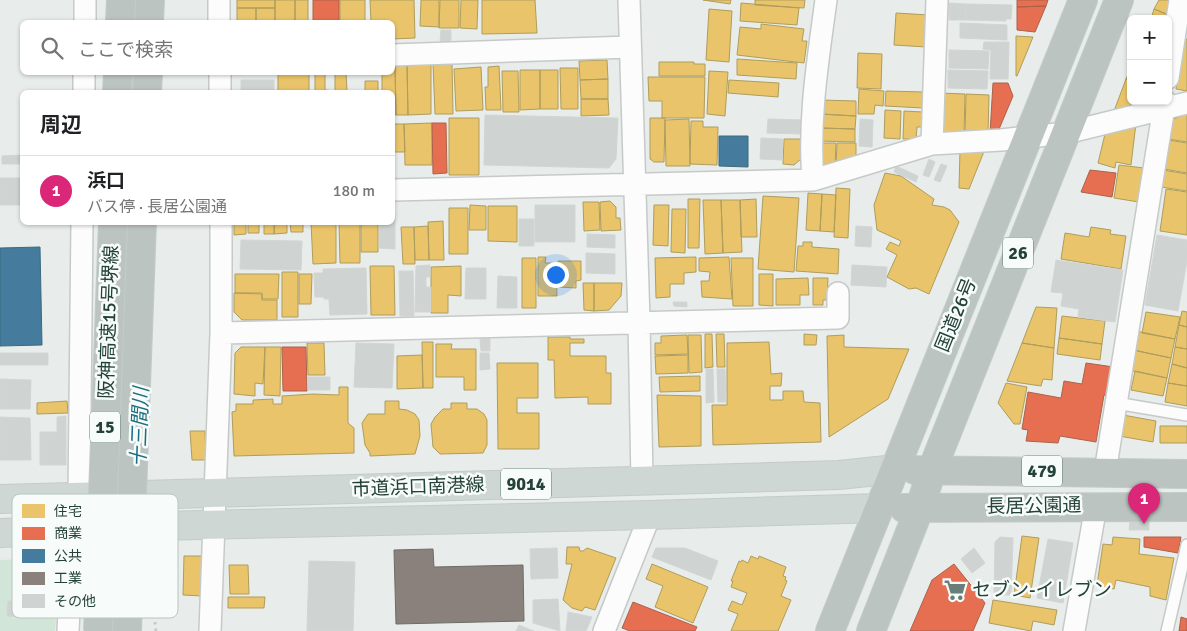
<!DOCTYPE html>
<html lang="ja">
<head>
<meta charset="utf-8">
<style>
  :root { --surface:#fff; --page:#f2f2f2; --text:#202124; --muted:#757577; --line:#e0e0e0; --accent:#db2777 }
  body { margin:0; font-family:Signika,"Noto Sans JP",sans-serif; background:var(--page); color:var(--text) }
  .controls { position:absolute; right:15px; top:15px; display:grid; overflow:hidden; border-radius:8px; box-shadow:0 1px 4px #0004 }
  .controls button { width:45px; height:45px; display:grid; place-items:center; padding:0; border:0; border-bottom:1px solid var(--line); background:var(--surface); color:var(--text); font:25px sans-serif }
  .you { position:absolute; left:555px; top:274px; width:18px; height:18px; margin:-12px; border:4px solid #fff; border-radius:50%; background:#1a73e8; box-shadow:0 0 0 8px #1a73e833 }
  .badge { display:grid; place-items:center; width:32px; height:32px; border-radius:50%; background:var(--accent); color:#fff; font-size:16px; font-weight:700 }
  .pin { position:absolute; translate:-50% -41px; filter:drop-shadow(0 1px 2px #0008) }
  .pin::after { content:''; position:absolute; top:26px; width:18px; height:15px; background:inherit; clip-path:polygon(0 0,100% 0,50% 100%) }
  .list { margin:0; padding:0; list-style:none }
  h2 { display:flex; justify-content:space-between; align-items:center; height:65px; margin:0; padding:0 20px; font-size:21px }
  h2 small { font-size:16px; font-weight:400; color:var(--muted) }
  .list li { display:grid; grid-template-columns:32px 1fr auto; gap:15px; align-items:center; box-sizing:border-box; height:70px; padding:0 20px; border-top:1px solid var(--line) }
  .list b { display:block; font-size:19px; white-space:nowrap }
  .list p { margin:0; font-size:16px; white-space:nowrap; color:var(--muted) }
  .list em { font-size:16px; font-style:normal; color:var(--muted) }
  .icon { flex:none; width:28px; height:28px; fill:none; stroke:currentColor; stroke-width:2; stroke-linecap:round; stroke-linejoin:round }
  .map { position:relative; flex:none; width:1187px; height:631px; overflow:hidden }
  .search { position:absolute; background:var(--surface); box-shadow:0 1px 4px #0004; left:20px; top:20px; width:375px; height:55px; display:flex; align-items:center; gap:12px; box-sizing:border-box; padding:0 18px; border-radius:8px; color:var(--muted); font-size:19px }
  .panel { position:absolute; background:var(--surface); box-shadow:0 1px 4px #0004; left:20px; top:90px; width:375px; height:135px; border-radius:8px }
  .map>svg:first-child { display:block }
</style>
</head>
<body>
<div class="map">
<svg width="1187" height="631" viewBox="0 0 1187 631">
  <rect width="100%" height="100%" fill="#e8edeb"/>
  <!-- green -->
  <path fill="#d1e6d8" d="M53 558 60 566 55 631H0V560Z"/>
  <!-- homes -->
  <path fill="#e9c46a" stroke="#ae9d5c" d="M237 0H275V8H237Z
    M275 0H295V22H275Z
    M295 0H308V22H295Z
    M340 0H365V22H340Z
    M370 0H414L415 38 392 39V22H371Z
    M421 0H439V27L420 26Z
    M440 0H459V28H439Z
    M461 0H478L477 29 460 28Z
    M482 0H535L537 33 482 34Z
    M703 0H731L730 4Z
    M755 0H805L804 8 755 5Z
    M1159 0H1173L1171 16 1154 9Z
    M741 3 799 8 797 25 740 21Z
    M237 8H256V22H237Z
    M256 8H275V22H256Z
    M709 9 732 11 729 62 706 60Z
    M1154 9 1171 16 1168 19H1151Z
    M896 13 929 15 926 47 894 45Z
    M761 24 804 29 802 41H807L804 63 737 55 740 27 761 29Z
    M1016 36 1033 37 1017 76H1016Z
    M1183 39H1187V91L1176 89Z
    M858 53 882 54 881 89 857 88Z
    M737 59 797 63 796 79 737 75Z
    M607 60 608 79 580 80 579 61Z
    M659 62H694V64H705V76H659Z
    M452 63 453 114H435L433 64Z
    M407 64 408 115H396L395 65Z
    M407 64H431V114L408 115Z
    M392 65H395L396 115H392V92H382V72H392Z
    M499 66 501 110H486L485 87H488V67Z
    M481 67 483 110 456 111 454 69Z
    M560 68H578V109H561Z
    M1131 68V81L1126 79Z
    M520 70H540V109L520 110Z
    M540 70H558V109H540Z
    M502 71H518L519 112H503Z
    M709 71 728 72 725 116 707 114Z
    M278 72H309V92H278Z
    M315 72H325V90L335 91V92H315Z
    M335 72H346L347 91H357V92H335Z
    M648 77H705L704 118H662V101H649Z
    M608 79V99H581L580 80Z
    M1126 79 1131 81V101H1132L1130 107 1114 111Z
    M729 80 779 83 778 97 728 93Z
    M365 81H378V92H357V91H365Z
    M859 89 884 91 883 106 875 105 874 114H858Z
    M886 91 924 92 923 108 885 106Z
    M940 93 965 94 964 133H939Z
    M966 94 989 95 988 134 965 133Z
    M581 99H608L609 115 581 116Z
    M821 100 856 101V116L820 114Z
    M1132 101H1153L1130 107Z
    M885 110 901 111 900 139 884 138Z
    M904 111 923 112V127H917L916 139H903Z
    M1187 113V142L1168 139 1172 120Z
    M820 114 856 116 855 129 820 128Z
    M449 118H479V175H449Z
    M650 118H665L664 162H654L650 159Z
    M689 119 690 166H666L665 120Z
    M691 121H703V127H718L717 165 690 164Z
    M432 123V165H405L404 124Z
    M1136 123 1131 165 1116 162 1115 168 1098 163 1105 134Z
    M392 124H404L405 152H392Z
    M820 128 855 129V142L820 141Z
    M784 139H802L801 159 794 165 783 164Z
    M1168 140 1187 143V173L1164 169Z
    M820 143H836L835 168 819 167Z
    M837 143H856V158L836 165Z
    M985 149 969 189 959 188 960 150Z
    M1119 165 1144 168 1139 202 1114 198Z
    M1163 170 1187 174V191L1161 187Z
    M885 173 901 176 934 199 932 205 944 207 950 210 959 222 929 294 916 288 909 289 887 277 897 255 886 249 890 242 899 246 901 241 877 230 874 205Z
    M836 188 850 189 848 238 834 237Z
    M1166 189 1187 192V235L1160 231Z
    M808 193 822 194 820 231 806 230Z
    M822 194 836 195 834 232 820 231Z
    M763 196 799 198 794 272 758 269Z
    M688 199H700L699 248H688Z
    M756 199 757 237H741L740 200Z
    M703 200H721L723 253 705 254Z
    M721 200H740L742 252 723 253Z
    M610 201 616 207V218H620L621 230 601 231 600 202Z
    M583 202H599L600 230 584 231Z
    M470 205 486 206V230H469Z
    M654 205H669L668 246 653 245Z
    M488 206H517V242L488 241Z
    M449 208H468V254H449Z
    M672 209H686L685 253 671 252Z
    M443 221 444 260H429L428 222Z
    M234 222H246V234L234 235Z
    M248 222H259V233H248Z
    M264 222H274V234H264Z
    M275 222H287V233L274 234Z
    M290 222H303V232H291Z
    M311 222H336V263L313 264Z
    M339 222H360V263H340Z
    M361 222H378V252H361Z
    M428 226 429 260H415L414 227Z
    M401 227H414L415 264H403Z
    M1091 227 1111 230 1110 234 1126 236 1121 269 1061 259 1065 233 1089 237Z
    M803 242H812V247L839 249 838 274 796 271 798 246H803Z
    M538 257H546L545 263H556L557 296H538Z
    M696 257V272L684 273V284H670V297L656 298 655 258Z
    M729 257 732 299 702 297 701 281H709L710 272 699 271V258Z
    M522 258H536V308H522Z
    M731 258H753V306H733Z
    M558 261H581V280L576 281V288L558 287Z
    M370 266H394L395 315H371Z
    M461 266V296L448 295V313H431V267Z
    M282 272H298V317H282Z
    M235 274H279L278 299H262V293H235Z
    M299 274H312L311 304H299Z
    M759 274H773V306L759 305Z
    M808 278 809 295H800V305H776V279Z
    M813 278H828L827 300H823V305H813Z
    M583 283H594V311L584 310Z
    M594 283H622L621 296 609 310 594 311Z
    M234 293 262 294V300H277V320H242L234 312Z
    M1036 307 1057 308 1054 348 1022 343Z
    M1182 311 1187 312V327L1179 325Z
    M1146 312 1180 317 1175 339 1142 333Z
    M1062 316 1105 321 1102 344 1059 338Z
    M1179 325 1187 327V349L1175 347Z
    M1136 331 1175 339 1171 358 1133 350Z
    M705 334H712L713 367 705 368Z
    M716 334H724L725 367H717Z
    M804 334 817 335 816 345H804Z
    M687 335 688 354 655 355V343H661V336Z
    M688 335H701L702 372 689 373Z
    M844 335V347L909 349 888 399 829 437 827 336Z
    M548 337H570V339H584V343H570V356H606V373H611V404H588V397L555 398 554 360H548Z
    M1059 338 1102 344 1100 360 1057 354Z
    M422 342H433V388H423Z
    M769 342 771 374 782 373 781 386H770V400H783V391H803L804 402 820 403 821 442 713 445 712 405H727V343Z
    M307 343H324L325 375H308Z
    M1022 343 1054 348 1052 380 1043 379 1041 386 1007 381Z
    M436 344H452L451 349H476V390H464V377H436Z
    M241 347H265L263 384 255 383V396L234 394 235 353Z
    M265 347H281L280 396 264 395Z
    M1175 347 1187 349V368L1172 364Z
    M1133 350 1171 358 1167 378 1128 370Z
    M422 355 423 388 397 389V356Z
    M688 355V373L656 374 655 356Z
    M497 363H538V398H517V413H539V449H498Z
    M1172 364 1187 368V386L1168 383Z
    M1135 371 1167 378 1163 396 1131 390Z
    M700 376V391L660 392 659 377Z
    M1006 383 1027 387 1020 424H1014L998 403Z
    M1168 383 1187 386V406L1165 402Z
    M339 387H348V423L354 428V453L234 456 232 412 236 411V404H253V400L273 399V404H282V396L313 394 339 395Z
    M657 395 701 396V446L659 447Z
    M67 401 68 413 37 414V403Z
    M385 401H399V409L407 410 415 414 419 420 420 436 415 454 370 456V453L365 445 362 423 368 414H385Z
    M451 403H467V409H477L484 414 487 420V445L483 453 440 454 433 447 431 424 435 417 443 409H451Z
    M1123 415 1156 421 1153 442 1119 436Z
    M1160 426H1187V443H1160Z
    M190 431H205L206 460H192Z
    M1022 536 1039 538 1030 598 1014 595Z
    M1113 537 1140 539 1139 554 1174 558 1166 600 1150 596V587L1116 580 1114 589 1097 585 1103 544 1112 545Z
    M567 547H579L580 551H583L587 548 616 558 595 610 585 607 582 611 572 608 563 600 572 564H566Z
    M184 556H204L202 596 183 595Z
    M751 556 758 559 759 556 786 567 783 576 786 577 785 580 787 581 781 596 791 600 778 631H731L738 614 728 610 732 601 742 605 747 593 731 587 733 581H731L739 561 741 562 742 560 748 563Z
    M652 564 708 587 693 623 655 607 663 586 646 579Z
    M229 565H248L249 594H230Z
    M228 597H265L264 608H228Z
    M993 600 1057 610 1054 625 1033 621 1031 631 989 623Z"/>
  <!-- shops -->
  <path fill="#e76f51" stroke="#ac624a" d="M313 0H339V22H313Z
    M1017 0H1048L1046 6 1017 7Z
    M1046 6 1035 32 1017 30V7Z
    M993 83H1008L1013 96 997 134 990 133Z
    M432 123H446L447 173 433 174Z
    M1090 170 1116 173 1112 197 1081 192Z
    M282 347H306L307 391H283Z
    M1086 363 1114 367 1108 396 1104 395 1096 442 1060 436 1058 443 1026 441 1028 430 1022 429 1028 392 1061 398 1064 381 1082 384Z
    M1144 537H1181L1178 553 1144 547Z
    M954 564 985 603 973 631H910L932 580Z
    M633 602 697 627 695 631H630L622 628Z
    M1181 617 1187 619V631H1179Z"/>
  <!-- public -->
  <path fill="#457b9d" stroke="#3b6a7f" d="M719 136H748V167L719 166Z
    M40 247 42 345 0 346V248Z"/>
  <!-- industry -->
  <path fill="#8a817c" stroke="#6b6e68" d="M433 549 434 567 523 565 524 621 396 624 394 550Z"/>
  <!-- building -->
  <path fill="#cfd4d2" stroke="#d1d6d4" d="M949 3 966 4V20H949Z
    M966 4 1012 5 1011 19H1006V21L966 20Z
    M960 23 1007 25V40L960 38Z
    M441 30H451V42H440Z
    M984 42H1009L1008 79H990L991 50 983 49Z
    M949 50 989 51 988 69 949 68Z
    M948 70 988 71 987 89 948 88Z
    M241 80H274V92H241Z
    M485 115 618 118 616 159 609 168 484 165Z
    M768 119 804 120 803 134 767 133Z
    M860 119 873 120 872 147 859 146Z
    M761 138 783 139 782 160 760 159Z
    M22 155V164H2V156Z
    M929 159 935 162 929 177 923 175Z
    M941 164 947 166 940 182 934 180Z
    M896 166 918 176 916 182 894 172Z
    M0 178H22V205H0Z
    M535 205H575V242H535Z
    M392 214H395V249L379 248 380 222H392Z
    M519 219H534V246H519Z
    M856 226 872 227 871 247 855 246Z
    M587 234 615 235V248L587 247Z
    M1157 235 1187 240V261L1178 311 1145 305Z
    M241 240 302 241 301 270 240 269Z
    M586 253 615 254V274L586 273Z
    M1056 260 1123 270 1115 322 1078 317 1079 309 1061 306 1063 293 1051 292Z
    M430 265V277H426V287H431V312H415L416 266Z
    M852 265 887 267 886 287 851 285Z
    M366 268 367 314 330 315 329 299H324V297H315L314 273H323V269Z
    M466 268H486V299H465Z
    M399 271H413L414 316H400Z
    M498 276 517 277V308H497Z
    M673 302H687V307L674 306Z
    M490 338V351H481L480 339Z
    M356 343 394 344 392 388 354 387Z
    M0 353H48V365H0Z
    M480 353H489L490 369 480 370Z
    M706 369H713L714 402 706 403Z
    M717 369H725L726 402H718Z
    M308 377H330V390H308Z
    M0 379 31 380 30 409H0Z
    M66 416V465H40V432H57V417Z
    M0 417 30 418 31 460H0Z
    M1130 522H1149V530H1129Z
    M1000 537 1013 538 1011 595H994L995 542Z
    M1048 539 1073 543 1063 603 1037 598Z
    M557 548 558 578 531 579 530 549Z
    M656 548H685L718 561 711 580 652 557Z
    M974 548 985 563 972 573 961 559Z
    M309 561 355 562 353 631H307Z
    M558 599 560 631 533 623V600Z
    M8 601 26 602 25 617 7 616Z
    M568 612 592 617 586 631H566Z
    M519 625 534 631H516Z"/>
  <g fill="none" stroke-linecap="round" stroke-linejoin="round">
    <!-- lane casing -->
    <g stroke="#c5cac8" stroke-width="14">
      <path id="lane" d="M1116 403 1187 415
        M1167 631 1187 545"/>
    </g>
    <!-- street casing -->
    <g stroke="#c5cac8" stroke-width="24">
      <path id="street" d="M219 0V22
        M629 0 639 321 642 480
        M85 22V0
        M392 55 630 47
        M220 72V92
        M1168 78 1180 0
        M84 92V72
        M932 144 937 0
        M813 180C808 120 818 60 826 0
        M392 190 813 180 932 144 1001 140 1066 133 1187 103
        M221 333 838 318V293
        M1105 472 1165 101
        M68 631 73 530 79 497 82 222
        M210 631 221 333V222
        M604 631 650 515
        M1074 631 1096 506"/>
    </g>
    <!-- primary casing -->
    <g stroke="#c3ccc9" stroke-width="30">
      <path id="primary" d="M0 499 839 475 896 469
        M0 533 158 526 650 515 880 508"/>
    </g>
    <!-- highway casing -->
    <g stroke="#c3ccc9" stroke-width="30">
      <path id="highway" d="M120 22 121 0
        M149 22 150 0
        M117 92 118 72
        M147 92 148 72
        M915 470 1187 474
        M904 508 1187 507
        M830 631 1083 0
        M871 631 920 507 932 470 1119 0"/>
    </g>
    <!-- path -->
    <path stroke="#c3ccca" stroke-width="3" stroke-dasharray="2.5 4" stroke-linecap="butt" d="M155 622 156 631"/>
    <!-- lane -->
    <use href="#lane" stroke="#fcfcfc" stroke-width="11"/>
    <!-- street -->
    <use href="#street" stroke="#fcfcfc" stroke-width="21"/>
    <!-- primary -->
    <use href="#primary" stroke="#cfd7d5" stroke-width="28"/>
    <!-- highway -->
    <use href="#highway" stroke="#bcc4c2" stroke-width="28"/>
    <!-- highway-bridge casing -->
    <g stroke="#c3ccc9" stroke-width="30" stroke-linecap="butt">
      <path id="highway-bridge" d="M98 631 113 222
        M127 631 142 222"/>
    </g>
    <!-- highway-bridge -->
    <use href="#highway-bridge" stroke="#bcc4c2" stroke-width="28"/>
  </g>
  <!-- icons -->
  <defs>
    <g id="supermarket-bare" transform="scale(1.725)"><path d="M-6-5.5h2.5l.6 2H6L4.5 2H-2.5L-4.4-4H-6ZM-1.5 3.2a1.3 1.3 0 1 0 .1 0ZM3 3.2a1.3 1.3 0 1 0 .1 0Z" fill="#697e78" stroke="#f7fbf9" stroke-width="2.5" paint-order="stroke"/></g>
  </defs>
  <g fill-rule="evenodd">
    <use href="#supermarket-bare" x="955" y="590"/>
  </g>
  <g text-anchor="middle" dominant-baseline="central" stroke-width="5" stroke-linejoin="round" paint-order="stroke">
    <!-- shield labels -->
    <g fill="#f7fbf9" stroke="#637a73" stroke-width="1">
      <rect x="1003" y="237.5" width="30" height="31" rx="4"/>
      <rect x="90" y="411.5" width="30" height="31" rx="4"/>
      <rect x="1022" y="455.5" width="40" height="31" rx="4"/>
      <rect x="501" y="468.5" width="50" height="31" rx="4"/>
    </g>
    <g font-size="18" font-weight="bold" fill="#24423a">
      <text x="1018" y="253">26</text>
      <text x="105" y="427">15</text>
      <text x="1042" y="471">479</text>
      <text x="526" y="484">9014</text>
    </g>
    <!-- street labels -->
    <g font-size="19" fill="#24423a" stroke="#f7fbf9">
      <text transform="translate(956 315) rotate(-68)">国道26号</text>
      <text transform="translate(109 322) rotate(-88)">阪神高速15号堺線</text>
      <text transform="translate(418 487) rotate(-2)">市道浜口南港線</text>
      <text transform="translate(1034 506) rotate(-1)">長居公園通</text>
    </g>
    <!-- poi labels -->
    <g font-size="19" fill="#24423a" stroke="#f7fbf9" text-anchor="start">
      <text x="972" y="590">セブン-イレブン</text>
    </g>
    <!-- water labels -->
    <g font-size="20" font-style="italic" fill="#1c6f80" stroke="#f7fbf9">
      <text transform="translate(140 427) rotate(-88)">十三間川</text>
    </g>
  </g>
  <!-- legend -->
  <rect x="12" y="494" width="166" height="124" rx="8" fill="#f7fbf9" stroke="#b8c4c0" stroke-width="1"/>
  <rect x="22" y="504" width="23" height="14" fill="#e9c46a"/>
  <rect x="22" y="527" width="23" height="13" fill="#e76f51"/>
  <rect x="22" y="549" width="23" height="14" fill="#457b9d"/>
  <rect x="22" y="572" width="23" height="13" fill="#8a817c"/>
  <rect x="22" y="594" width="23" height="14" fill="#cfd4d2"/>
  <g font-size="14" fill="#24423a">
    <text x="54" y="516">住宅</text>
    <text x="54" y="538">商業</text>
    <text x="54" y="561">公共</text>
    <text x="54" y="583">工業</text>
    <text x="54" y="606">その他</text>
  </g>
</svg>
<div class="controls">
<button>+</button>
<button>−</button>
</div>
<div class="you"></div>
<div class="pin badge" style="left:1144px;top:524px">1</div>
<div class="search"><svg class="icon" aria-label="search" viewBox="0 0 24 24"><circle cx="10" cy="10" r="6"/><path d="M15 15l6 6"/></svg>ここで検索</div>
<section class="panel">
<h2>周辺<small></small></h2>
<ul class="list">
<li><span class="badge">1</span><div><b>浜口</b><p>バス停 · 長居公園通</p></div><em>180 m</em></li>
</ul>
</section>
</div>
</body>
</html>
